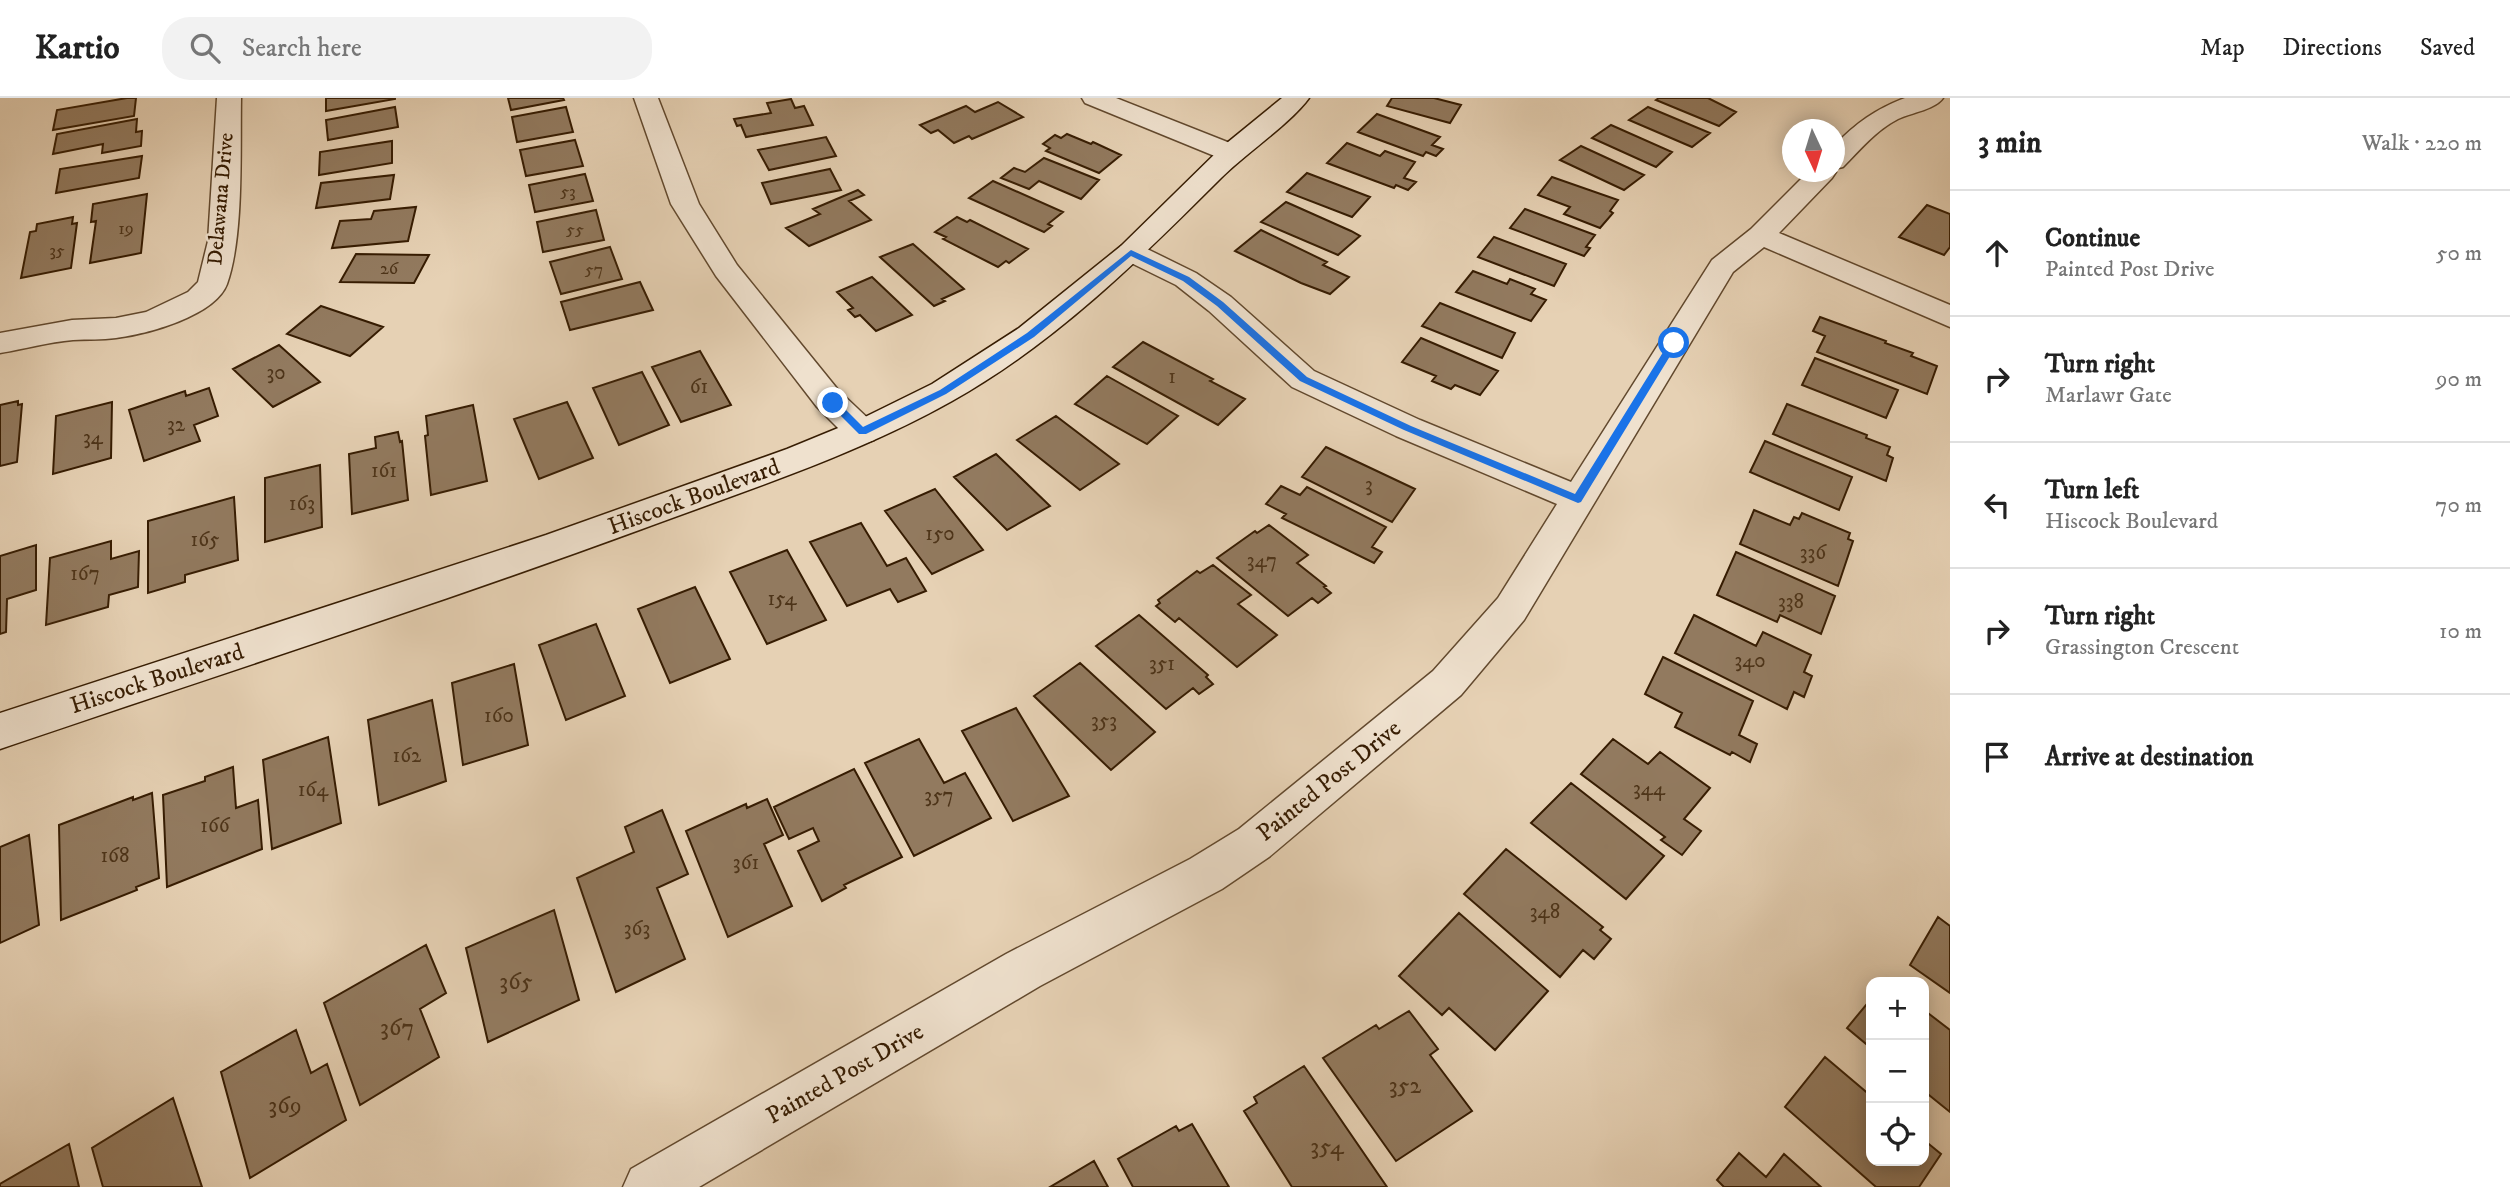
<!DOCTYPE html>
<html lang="en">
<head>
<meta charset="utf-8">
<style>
  :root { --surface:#fff; --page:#f2f2f2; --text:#222; --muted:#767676; --line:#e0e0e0 }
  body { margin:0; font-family:"IM FELL DW Pica",serif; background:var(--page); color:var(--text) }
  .controls { position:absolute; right:21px; bottom:21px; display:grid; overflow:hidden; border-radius:14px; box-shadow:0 4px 18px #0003 }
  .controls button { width:63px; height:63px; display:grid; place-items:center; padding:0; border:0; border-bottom:2px solid var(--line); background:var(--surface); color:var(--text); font:35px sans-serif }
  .compass { position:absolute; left:1782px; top:21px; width:63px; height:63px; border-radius:50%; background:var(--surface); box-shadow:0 4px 18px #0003; rotate:176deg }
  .stop { position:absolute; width:21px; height:21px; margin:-16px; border:5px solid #1a73e8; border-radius:50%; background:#fff }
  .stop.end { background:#1a73e8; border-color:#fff; box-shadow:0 2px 7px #0008 }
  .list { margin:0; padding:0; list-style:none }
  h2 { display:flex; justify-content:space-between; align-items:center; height:91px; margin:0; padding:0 28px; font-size:30px }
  h2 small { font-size:23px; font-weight:400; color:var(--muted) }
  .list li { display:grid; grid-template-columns:46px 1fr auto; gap:21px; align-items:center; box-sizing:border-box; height:126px; padding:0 28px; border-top:2px solid var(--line) }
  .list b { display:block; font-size:26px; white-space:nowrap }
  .list p { margin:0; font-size:23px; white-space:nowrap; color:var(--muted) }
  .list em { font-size:23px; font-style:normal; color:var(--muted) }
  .icon { flex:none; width:38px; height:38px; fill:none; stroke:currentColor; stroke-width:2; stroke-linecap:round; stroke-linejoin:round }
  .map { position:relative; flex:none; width:1950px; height:1089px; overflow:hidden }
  header { display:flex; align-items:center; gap:42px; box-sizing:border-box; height:98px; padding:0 35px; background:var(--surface); border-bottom:2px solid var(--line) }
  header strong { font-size:33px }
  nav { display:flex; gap:38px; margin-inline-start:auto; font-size:24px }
  .search { width:490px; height:63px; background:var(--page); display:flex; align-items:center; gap:18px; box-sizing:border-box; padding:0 24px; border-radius:28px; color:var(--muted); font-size:26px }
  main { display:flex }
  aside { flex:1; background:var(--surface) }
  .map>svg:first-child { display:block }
</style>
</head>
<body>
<header>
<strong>Kartio</strong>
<div class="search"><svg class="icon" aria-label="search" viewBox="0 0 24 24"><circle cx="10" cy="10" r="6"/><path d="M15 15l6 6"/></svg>Search here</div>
<nav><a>Map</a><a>Directions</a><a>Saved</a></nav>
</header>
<main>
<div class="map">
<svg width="1950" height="1089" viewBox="0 0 1950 1089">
  <rect width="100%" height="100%" fill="#e6d1b4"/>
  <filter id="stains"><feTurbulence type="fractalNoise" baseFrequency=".00286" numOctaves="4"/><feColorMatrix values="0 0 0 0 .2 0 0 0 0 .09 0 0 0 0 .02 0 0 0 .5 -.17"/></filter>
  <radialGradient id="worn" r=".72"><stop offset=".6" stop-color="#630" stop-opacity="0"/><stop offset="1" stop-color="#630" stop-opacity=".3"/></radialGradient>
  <!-- building -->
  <path fill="#927a5f" stroke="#361c02" stroke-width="2" d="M127 0H136L134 18 53 32 57 12Z
    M326 0H395V1L326 13Z
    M508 0H563L564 2 511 12Z
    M1392 0H1434L1461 7 1450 25 1387 8Z
    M1659 0H1708L1736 14 1719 28 1656 2Z
    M791 1 795 10 804 8 813 27 746 39 741 27 737 28 734 21 771 15 767 5Z
    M998 4 1023 19 972 41 969 38 954 45 938 32 931 35 920 27 966 8 975 14Z
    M395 9 398 29 328 42 326 22Z
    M566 9 573 34 517 44 512 19Z
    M1648 9 1710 35 1692 49 1629 22Z
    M1377 16 1440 39 1432 47 1443 51 1436 58 1426 54 1423 58 1358 34Z
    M137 21 136 34 142 33 141 48 102 55 103 46 53 56 57 36Z
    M1611 27 1672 54 1656 69 1592 40Z
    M1067 36 1091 46 1093 44 1121 57 1099 75 1046 53 1050 50 1043 46 1055 37 1061 40Z
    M826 39 836 58 769 72 758 52Z
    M575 42 583 68 526 78 520 52Z
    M392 43V65L319 77 320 54Z
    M1347 45 1380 58 1385 53 1415 64 1404 80 1416 84 1408 92 1396 87 1394 90 1327 65Z
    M1581 48 1644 77 1624 92 1560 62Z
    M142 58 139 80 56 95 60 71Z
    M1044 60 1099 82 1081 101 1039 83 1029 91 1001 80 1014 70 1025 74Z
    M830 71 841 92 771 106 762 85Z
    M1307 75 1370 99 1352 119 1287 94Z
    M585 76 593 103 535 114 529 87Z
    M394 77 390 101 316 110 321 85Z
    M1552 79 1618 102 1610 113 1613 115 1600 130 1564 116 1570 109 1538 97Z
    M993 83 1063 114 1048 126 1052 128 1044 134 969 100Z
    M858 92 864 97 849 103 871 122 809 148 786 130 820 116 813 111Z
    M147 96 141 155 90 165 96 123 91 124 93 106Z
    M1286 104 1351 133 1360 138 1338 157 1261 124Z
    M1927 107 1950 116V149L1944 157 1899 139Z
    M416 109 408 143 332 150 340 123 371 121 374 113Z
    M1525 111 1595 137 1586 149 1590 150 1584 158 1510 130Z
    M596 112 604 142 543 154 537 124Z
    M73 119 72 126 77 125 71 170 21 180 30 134 36 133 37 126Z
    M957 119 967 124 970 122 1028 151 1009 165 1006 163 998 169 943 141 946 139 935 134Z
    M1261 132 1327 164 1323 167 1349 179 1330 196 1301 185 1235 153Z
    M1494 139 1566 166 1554 188 1478 159Z
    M913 146 964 191 942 201 945 203 934 208 880 159Z
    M610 149 622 181 561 196 550 164Z
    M356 156 429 157 414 185 340 184Z
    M1473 173 1507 186 1510 181 1535 191 1531 196 1546 202 1531 223 1456 194Z
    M872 179 912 217 876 233 860 217 855 219 848 212 853 210 837 194Z
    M640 184 653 212 570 232 561 204Z
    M1440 205 1515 235 1502 260 1422 228Z
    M321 208 383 229 350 258 287 236Z
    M1820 219 1886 243 1885 245 1913 255 1911 258 1937 268 1927 296 1817 254 1825 238 1813 233Z
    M1421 240 1498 273 1480 297 1455 287 1451 291 1432 283 1436 278 1402 264Z
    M1143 244 1213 281 1210 283 1245 301 1218 327 1113 269Z
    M279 247 320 284 273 309 233 271Z
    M700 253 731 307 681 324 652 269Z
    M1815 260 1898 292 1886 320 1802 287Z
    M642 274 669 327 619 347 593 290Z
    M1107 278 1178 318 1147 346 1075 306Z
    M209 290 218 318 194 327 200 343 144 363 129 312 185 293 186 298Z
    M18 303V307L22 306 17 364 0 368V307Z
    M112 304 111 360 53 376 56 318Z
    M567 304 593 360 539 381 514 321Z
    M1787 306 1867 337 1866 340 1890 349 1887 357 1893 360 1886 383 1773 336Z
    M473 307 487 383 431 397 425 338 428 337 426 318Z
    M1056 318 1119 366 1080 392 1017 342Z
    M398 334 400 344 402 343 408 402 352 416 349 356 376 350 375 339Z
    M1765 343 1852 379 1839 412 1750 374Z
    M1326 349 1415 391 1392 424 1302 379Z
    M996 356 1050 408 1007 432 954 379Z
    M320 367 322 429 265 444V380Z
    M1281 388 1300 397 1307 389 1386 429 1372 449 1382 454 1374 465 1282 420 1286 416 1266 406Z
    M935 391 983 452 932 476 885 413Z
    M234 399 238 462 185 477V484L148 495V423Z
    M1754 412 1790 427 1794 419 1799 421 1802 415 1850 435 1848 441 1853 443 1838 488 1740 446Z
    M861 425 887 468 906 460 926 493 898 504 890 491 847 508 810 444Z
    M1269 427 1308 457 1297 465 1326 488 1324 489 1331 495 1318 505 1312 500 1288 518 1217 460 1255 433 1257 435Z
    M111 443V461L139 453 138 489 109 497 108 509 46 527 50 460Z
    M36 447V492L7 501 6 534 0 536V458Z
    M787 452 826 522 767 546 730 474Z
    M1736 454 1835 498 1821 536 1780 517 1777 524 1717 497Z
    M1213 467 1251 497 1238 506 1277 537 1237 569 1179 520 1175 524 1156 508 1160 505 1158 502 1197 473 1200 475Z
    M695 489 730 561 670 585 638 511Z
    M1139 517 1208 577 1206 579 1213 586 1199 596 1193 590 1166 611 1096 548Z
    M1694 517 1756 548 1763 534 1811 557 1804 574 1812 578 1804 599 1794 594 1787 611 1675 555Z
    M596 526 625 598 566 622 539 547Z
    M1663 559 1753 603 1739 637 1757 646 1750 664 1732 654 1730 657 1675 629 1682 615 1645 596Z
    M1080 565 1155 634 1111 672 1034 598Z
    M514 566 528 647 463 667 452 585Z
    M432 602 446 683 379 707 368 622Z
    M1016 610 1069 698 1013 723 962 633Z
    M328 639 341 725 272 751 263 662Z
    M919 641 944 685 965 675 991 720 914 758 865 665Z
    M1613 641 1648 666 1660 654 1710 690 1684 721 1701 733 1682 757 1661 742 1665 739 1581 676Z
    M233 669 236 710 258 702 262 751 167 789 163 697 205 683V679Z
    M854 671 902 759 844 787 846 790 822 803 798 753 819 743 813 730 789 741 774 709Z
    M1571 685 1664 758 1626 801 1531 725Z
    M152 695 159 780 136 789 137 792 61 822 59 727 133 699V702Z
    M767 701 783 737 764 746 792 808 728 839 686 733 746 706 747 710Z
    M662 712 688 776 657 790 685 861 616 894 577 780 634 754 625 729Z
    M29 737 39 827 0 845V749Z
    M1506 751 1603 829 1600 832 1611 841 1594 861 1583 852 1560 879 1464 796Z
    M554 812 579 902 488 944 466 850Z
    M1459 815 1548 893 1495 952 1449 910 1442 917 1399 878Z
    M1938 819 1950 828V895L1910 867Z
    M426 847 446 895 420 911 439 959 360 1007 324 905Z
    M1871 901V950L1847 930Z
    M1924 912 1950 932V1014L1924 993Z
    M1409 913 1438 951 1430 957 1472 1013 1396 1063 1323 960 1376 927 1379 931Z
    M296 932 311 975 327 966 346 1022 250 1080 221 974Z
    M1825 959 1871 998V1063H1924V1042L1941 1056 1919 1089H1876L1785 1009Z
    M1304 968 1387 1089H1292L1244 1013 1257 1005 1254 999Z
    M173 1000 202 1089H103L92 1050Z
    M1192 1026 1229 1089H1133L1118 1061 1176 1028 1179 1033Z
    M69 1046 79 1089H0V1086Z
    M1739 1055 1766 1079 1784 1056 1821 1089H1724L1717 1082Z
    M1094 1063 1108 1089H1050Z"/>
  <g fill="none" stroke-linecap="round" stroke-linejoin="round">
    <!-- street casing -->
    <g stroke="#62492e" stroke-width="3">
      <path id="street" d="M217 0H241C240 52 244 138 227 186 215 218 147 236 116 240 102 242 88 241 73 242 49 244 24 251 0 255V235L72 222 116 220 146 214 188 194 198 184 208 143Z
        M634 0H658L699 106 737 167 839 293 874 326 879 334 874 342 862 346 850 342 817 309 716 178 671 106Z
        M1082 0H1116L1240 49 1244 55 1240 61 1231 63 1222 61 1085 5Z
        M1905 0H1943C1936 11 1911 15 1898 21 1875 33 1861 51 1843 69L1834 71V48C1856 25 1876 11 1905 0Z
        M1834 71 1836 74 1832 80 1779 135 1950 207V229L1764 149 1733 174 1524 522 1461 597 1269 759 1222 791 1040 888 699 1089H623L631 1071 1006 856 1190 761 1239 731 1433 573 1498 500 1557 406 1396 338 1292 289 1209 213 1176 187 1121 160 1117 154 1121 148 1131 145 1141 148 1196 175 1231 199 1314 273 1420 322 1571 384 1712 162 1751 131 1808 74H1834Z"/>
    </g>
    <!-- secondary casing -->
    <g stroke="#361c02" stroke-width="3">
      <path id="secondary" d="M1282 0H1309C1290 26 1246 55 1221 80 1139 162 1054 246 952 303 854 358 747 392 642 431 430 509 214 578 0 651V615L546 437 787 351 865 319 932 286 1019 230 1121 148 1222 49Z"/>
    </g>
    <!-- street -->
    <use href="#street" fill="#efe1ce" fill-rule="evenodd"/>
    <!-- secondary -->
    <use href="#secondary" fill="#efe1ce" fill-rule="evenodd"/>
  </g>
  <!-- route -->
  <path fill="#1a73e8" d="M1131 152 1189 179 1223 204 1307 279 1411 328 1575 396 1670 243 1678 245 1581 404 1578 405 1404 332 1300 283 1217 208 1183 183 1131 158 1034 239 946 296 866 336H859L828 305 837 303 863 329 940 292 1027 235Z"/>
  <g text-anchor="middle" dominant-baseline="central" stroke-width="5" stroke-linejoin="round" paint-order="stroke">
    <!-- far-number labels -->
    <g font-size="18" fill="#4d3419">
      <text x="568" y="94">53</text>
      <text x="126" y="131">19</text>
      <text x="575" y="132">55</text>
      <text x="57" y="153">35</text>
      <text x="389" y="171">26</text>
      <text x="594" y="172">57</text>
    </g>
    <!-- far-street labels -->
    <g font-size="21" fill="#361c02" stroke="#efe1ce">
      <text transform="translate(221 101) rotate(-85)">Delawana Drive</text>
    </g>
    <!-- number labels -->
    <g font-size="21" fill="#4d3419">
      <text x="276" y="275">30</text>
      <text x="1172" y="279">1</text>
      <text x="699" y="289">61</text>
      <text x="176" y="327">32</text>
      <text x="93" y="340">34</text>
      <text x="384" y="373">161</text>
      <text x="1369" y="387">3</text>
      <text x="302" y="406">163</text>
      <text x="940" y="436">150</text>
      <text x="205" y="442">165</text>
      <text x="1813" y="455">336</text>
      <text x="1262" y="463">347</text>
      <text x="85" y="476">167</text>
      <text x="782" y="501">154</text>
      <text x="1791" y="504">338</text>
      <text x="1750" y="563">340</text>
      <text x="1162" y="566">351</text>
      <text x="499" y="618">160</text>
      <text x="1104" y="623">353</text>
      <text x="407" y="658">162</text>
      <text x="1649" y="691">344</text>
      <text x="313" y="692">164</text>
      <text x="939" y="698">357</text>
      <text x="215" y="728">166</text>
      <text x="115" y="758">168</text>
      <text x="746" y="765">361</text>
      <text x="1545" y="814">348</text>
      <text x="637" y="831">363</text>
    </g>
    <!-- street labels -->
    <g font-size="24" fill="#361c02" stroke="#efe1ce">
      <text transform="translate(694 399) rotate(-20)">Hiscock Boulevard</text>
      <text transform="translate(157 581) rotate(-18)">Hiscock Boulevard</text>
      <text transform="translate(1329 683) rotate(-39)">Painted Post Drive</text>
      <text transform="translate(845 976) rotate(-30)">Painted Post Drive</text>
    </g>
    <!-- near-number labels -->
    <g font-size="24" fill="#4d3419">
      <text x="516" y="884">365</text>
      <text x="397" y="930">367</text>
      <text x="1405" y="988">352</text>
      <text x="285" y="1008">369</text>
      <text x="1327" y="1049">354</text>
    </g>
  </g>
  <rect width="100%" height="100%" filter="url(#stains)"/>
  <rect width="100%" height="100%" fill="url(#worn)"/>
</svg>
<div class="controls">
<button>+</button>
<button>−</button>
<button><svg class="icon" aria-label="locate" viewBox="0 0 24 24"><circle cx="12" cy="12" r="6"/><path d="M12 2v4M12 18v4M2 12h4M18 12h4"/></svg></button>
</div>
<svg class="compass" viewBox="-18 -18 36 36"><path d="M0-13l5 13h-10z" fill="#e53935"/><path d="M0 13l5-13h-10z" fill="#767676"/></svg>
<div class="stop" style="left:1674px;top:245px"></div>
<div class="stop end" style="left:833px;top:305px"></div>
</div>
<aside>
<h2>3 min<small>Walk · 220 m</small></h2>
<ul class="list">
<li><svg class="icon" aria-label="ahead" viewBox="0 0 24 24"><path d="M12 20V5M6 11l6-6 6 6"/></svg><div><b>Continue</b><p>Painted Post Drive</p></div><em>50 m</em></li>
<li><svg class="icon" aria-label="right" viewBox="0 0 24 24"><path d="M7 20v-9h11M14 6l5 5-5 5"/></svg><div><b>Turn right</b><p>Marlawr Gate</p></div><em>90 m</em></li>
<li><svg class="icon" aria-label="left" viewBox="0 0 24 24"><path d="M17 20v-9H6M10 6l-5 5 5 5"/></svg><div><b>Turn left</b><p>Hiscock Boulevard</p></div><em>70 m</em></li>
<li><svg class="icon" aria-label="right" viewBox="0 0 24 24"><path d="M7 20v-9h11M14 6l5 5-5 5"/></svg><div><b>Turn right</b><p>Grassington Crescent</p></div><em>10 m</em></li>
<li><svg class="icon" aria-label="arrive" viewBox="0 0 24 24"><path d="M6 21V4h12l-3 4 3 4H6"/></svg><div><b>Arrive at destination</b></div></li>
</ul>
</aside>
</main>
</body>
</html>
